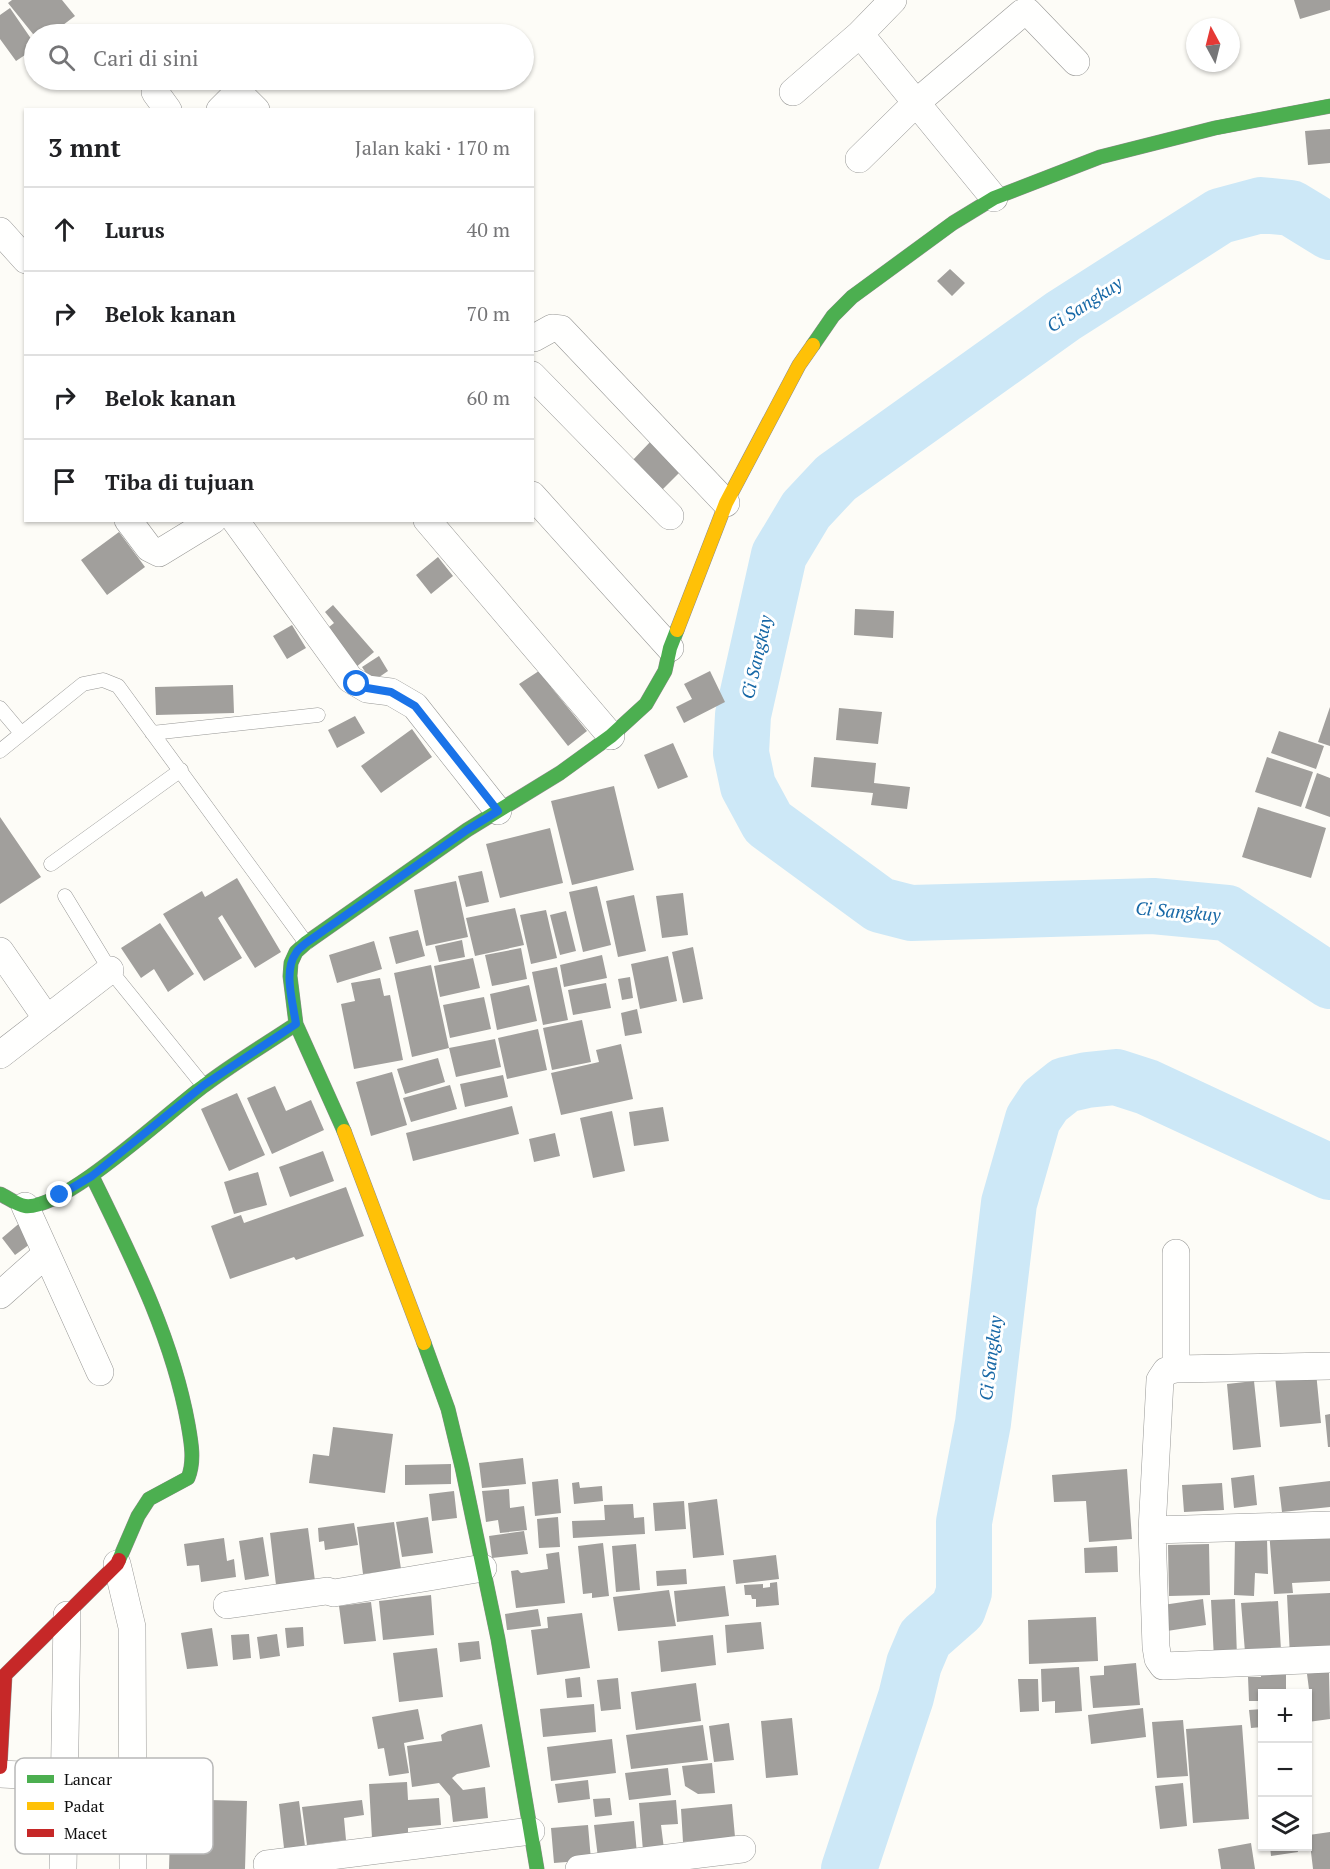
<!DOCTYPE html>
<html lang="id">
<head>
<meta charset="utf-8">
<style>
  :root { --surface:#fff; --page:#f6f6f6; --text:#202124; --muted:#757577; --line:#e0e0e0 }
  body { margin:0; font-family:"PT Serif",serif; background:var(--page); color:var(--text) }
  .controls { position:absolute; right:18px; bottom:18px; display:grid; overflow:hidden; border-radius:0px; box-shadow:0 2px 4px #0004 }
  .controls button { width:54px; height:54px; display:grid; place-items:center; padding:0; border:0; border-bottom:2px solid var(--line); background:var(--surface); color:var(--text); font:30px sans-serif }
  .compass { position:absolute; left:1186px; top:18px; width:54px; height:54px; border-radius:50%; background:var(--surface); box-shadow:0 2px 4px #0004; rotate:353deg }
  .stop { position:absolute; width:18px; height:18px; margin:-14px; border:4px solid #1a73e8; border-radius:50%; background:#fff }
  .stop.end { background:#1a73e8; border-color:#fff; box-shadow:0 2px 6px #0008 }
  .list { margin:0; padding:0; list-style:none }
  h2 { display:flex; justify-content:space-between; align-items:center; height:78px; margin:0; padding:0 24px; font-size:26px }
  h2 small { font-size:20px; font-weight:400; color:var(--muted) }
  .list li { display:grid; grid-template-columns:39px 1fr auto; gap:18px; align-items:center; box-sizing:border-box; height:84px; padding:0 24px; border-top:2px solid var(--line) }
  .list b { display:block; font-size:22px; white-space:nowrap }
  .list em { font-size:20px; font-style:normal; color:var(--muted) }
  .icon { flex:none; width:33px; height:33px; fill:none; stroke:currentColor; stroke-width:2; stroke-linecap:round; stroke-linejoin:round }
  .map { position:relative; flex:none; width:1330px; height:1869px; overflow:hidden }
  .search { position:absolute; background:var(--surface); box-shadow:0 2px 4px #0004; left:24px; top:24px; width:510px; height:66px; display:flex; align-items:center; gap:15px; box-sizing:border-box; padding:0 21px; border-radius:33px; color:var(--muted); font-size:22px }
  .panel { position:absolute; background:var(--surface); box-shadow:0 2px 4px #0004; left:24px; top:108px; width:510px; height:414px; border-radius:0px }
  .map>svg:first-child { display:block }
</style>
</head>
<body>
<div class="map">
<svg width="1330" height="1869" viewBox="0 0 1330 1869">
  <rect width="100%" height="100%" fill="#fdfcf7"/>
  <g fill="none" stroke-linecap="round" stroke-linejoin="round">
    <!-- river -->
    <path stroke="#cde8f7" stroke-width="56" d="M1330 232 1291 208 1261 205 1220 216 1063 316 836 478 806 510 779 555 743 715 741 753 748 786 768 823 880 905 911 913 1153 906 1227 913 1330 981
      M849 1869 906 1697 914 1664 925 1638 958 1609 964 1592V1522L983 1423 1009 1203 1033 1119 1045 1101 1065 1085 1087 1080 1116 1077 1147 1087 1330 1172"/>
  </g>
  <!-- building -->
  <path fill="#a19f9c" d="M12 0H62L75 16 51 34H33L8 3Z
    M1294 0H1330V10L1300 19Z
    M10 8 34 43V49L16 61 0 39V15Z
    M1330 129V163L1308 165 1305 131Z
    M950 269 965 283 952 296 937 281Z
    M651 441 681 471 661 491 631 462Z
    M119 532 145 567 107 595 81 560Z
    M438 557 453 576 431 594 416 575Z
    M333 605 374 652 355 668 324 631 334 623 325 612Z
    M855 609 894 611 893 638 854 635Z
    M292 625 306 648 287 659 273 636Z
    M379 656 388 671 372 682 362 667Z
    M545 667 558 682 551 687 587 731 568 746 519 684Z
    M710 671 725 702 684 723 676 707 692 699 684 684Z
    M233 685 234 713 156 715 155 687Z
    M1330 707V746L1318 742Z
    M839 708 882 712 878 744 836 740Z
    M355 716 365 733 337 748 328 730Z
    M412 729 432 757 381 793 361 766Z
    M1279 731 1324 746 1316 769 1271 753Z
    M673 743 688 777 658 789 644 755Z
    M814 757 876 763 874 783 910 787 907 809 871 805 873 793 811 787Z
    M1267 757 1313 772 1301 807 1255 792Z
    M1317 773 1330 778V817L1305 808Z
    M614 786 634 870 572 885 551 801Z
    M1258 807 1326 828 1311 878 1242 857Z
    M0 817 41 877 0 904Z
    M550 828 563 883 500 898 486 844Z
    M482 871 489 902 466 907 458 876Z
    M237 878 281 952 255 968 222 915 218 918 242 958 204 981 163 914 202 891 205 897Z
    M456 881 468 937 426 946 414 890Z
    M597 886 611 945 583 952 569 892Z
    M683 893 688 935 662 938 656 896Z
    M634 895 646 951 618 957 606 901Z
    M515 908 524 945 475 956 466 918Z
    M546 910 557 958 531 964 520 915Z
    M566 911 576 951 560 955 550 915Z
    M160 923 194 974 168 992 154 969 141 978 121 948Z
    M418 930 425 956 396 964 389 937Z
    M462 940 465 957 439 962 435 946Z
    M374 941 382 969 337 983 329 955Z
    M693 947 703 999 683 1003 672 952Z
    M521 948 527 979 492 986 485 955Z
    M602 955 607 978 564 987 560 965Z
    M668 956 677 1001 640 1009 631 964Z
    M473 958 480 988 440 997 434 966Z
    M431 965 449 1048 495 1039 501 1067 456 1077 449 1048 412 1057 394 973Z
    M557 967 568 1020 543 1025 532 972Z
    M630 977 633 998 622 1000 618 979Z
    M380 978 384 996 390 995 403 1060 354 1069 341 1004 355 1001 351 983Z
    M606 983 611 1008 573 1015 568 990Z
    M529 985 537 1021 497 1030 490 994Z
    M484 997 491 1029 450 1038 443 1005Z
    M637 1009 642 1033 625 1036 621 1013Z
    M582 1020 591 1062 552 1070 543 1028Z
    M538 1029 547 1070 507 1079 498 1038Z
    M621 1044 633 1099 561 1115 551 1073 599 1062 596 1050Z
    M438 1058 445 1082 405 1094 397 1069Z
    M392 1072 407 1125 371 1136 356 1082Z
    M503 1075 508 1097 465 1107 460 1084Z
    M450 1085 457 1109 411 1122 403 1098Z
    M275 1086 286 1111 311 1100 324 1130 272 1154 247 1098Z
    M237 1093 265 1155 229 1171 201 1109Z
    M512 1106 519 1134 413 1161 406 1133Z
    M663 1107 669 1141 634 1146 629 1112Z
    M612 1111 625 1171 593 1178 580 1118Z
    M555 1133 560 1156 534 1162 529 1139Z
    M323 1151 334 1181 290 1197 279 1167Z
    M258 1172 267 1205 234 1214 224 1182Z
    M346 1187 364 1236 296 1260 294 1257 230 1279 211 1226 241 1215 244 1223Z
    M22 1221 37 1239 15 1255 2 1238Z
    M1316 1372 1321 1423 1280 1427 1275 1376Z
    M1254 1381 1261 1447 1233 1450 1227 1384Z
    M1330 1414V1447H1328L1325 1415Z
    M333 1427 393 1434 385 1493 309 1483 313 1454 329 1456Z
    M523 1458 526 1484 482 1488 479 1463Z
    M451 1464V1484L405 1485V1465Z
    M1127 1469 1132 1539 1089 1542 1086 1501 1054 1502 1052 1475Z
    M1254 1475 1257 1505 1234 1508 1231 1478Z
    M558 1479 561 1513 535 1516 532 1482Z
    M1330 1481V1507L1282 1512 1279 1487Z
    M579 1482 580 1488 602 1486 603 1501 574 1504 572 1483Z
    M1222 1483 1224 1510 1184 1512 1182 1485Z
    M509 1489 510 1508 524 1506 527 1530 500 1533 498 1520 486 1522 482 1491Z
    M454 1491 457 1518 432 1521 429 1494Z
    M717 1499 724 1555 693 1558 688 1503Z
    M684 1501 686 1529 655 1531 653 1503Z
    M633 1504 634 1518 644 1517 645 1534 573 1538 572 1521 605 1520 604 1505Z
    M428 1517 433 1553 402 1557 396 1522Z
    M558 1517 560 1547 539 1548 537 1519Z
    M394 1522 401 1569 363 1574 357 1527Z
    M354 1523 358 1545 325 1550 324 1541 319 1542 318 1528Z
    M1330 1527V1581L1292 1583 1293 1593 1274 1594 1269 1531Z
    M308 1528 315 1581 276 1585 270 1533Z
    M524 1531 528 1554 492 1558 489 1536Z
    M263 1537 269 1576 245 1580 239 1541Z
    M224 1538 227 1561 234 1559 236 1577 201 1582 199 1565 187 1566 184 1544Z
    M1235 1538 1267 1539 1268 1574 1255 1573 1254 1596 1234 1595Z
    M603 1543 609 1596 592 1598V1593L583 1594 578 1546Z
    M636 1544 640 1590 616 1592 612 1546Z
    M1209 1544 1210 1595 1169 1596 1168 1545Z
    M1117 1546 1118 1572 1085 1573 1084 1548Z
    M559 1552 565 1603 516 1608 511 1571 518 1570 521 1573 548 1569 546 1554Z
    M776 1555 779 1579 736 1584 733 1560Z
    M686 1569 687 1584 657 1586 656 1571Z
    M777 1582 779 1605 756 1607V1599H752L751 1595H745L744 1585 763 1584V1588L770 1587V1583Z
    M725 1586 729 1616 677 1622 674 1591Z
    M669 1590 676 1626 618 1631 613 1597Z
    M1330 1593V1647L1290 1657 1287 1595Z
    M431 1595 434 1635 383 1640 379 1601Z
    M1203 1599 1206 1625 1167 1631 1163 1605Z
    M1235 1599 1237 1657 1214 1659 1211 1600Z
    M1278 1601 1281 1650 1245 1652 1241 1603Z
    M371 1602 376 1641 344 1644 339 1606Z
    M538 1609 541 1626 507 1630 505 1614Z
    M582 1613 590 1668 537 1675 531 1630 548 1628 547 1617Z
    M1096 1617 1098 1661 1029 1664 1028 1620Z
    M761 1622 764 1649 727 1653 725 1625Z
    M303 1627 304 1646 287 1648 285 1628Z
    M212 1628 218 1666 187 1669 181 1633Z
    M249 1634 251 1658 233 1660 231 1635Z
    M277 1634 280 1656 260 1659 257 1637Z
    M713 1635 716 1665 661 1672 658 1641Z
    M479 1641 481 1659 460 1662 458 1643Z
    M437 1648 443 1697 399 1702 393 1653Z
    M1136 1663 1140 1705 1093 1708 1090 1676 1104 1675V1666Z
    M1261 1663H1286V1694H1262V1701H1249L1248 1677H1261Z
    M1079 1667 1082 1711 1055 1713V1701L1042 1702 1041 1669Z
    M1329 1671 1330 1719 1308 1722V1698L1310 1697 1307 1674Z
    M580 1677 582 1697 567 1698 565 1679Z
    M618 1678 621 1709 601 1711 597 1680Z
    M1018 1679H1038L1039 1711 1020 1712Z
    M696 1683 701 1721 636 1730 631 1692Z
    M594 1704 596 1732 543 1737 540 1709Z
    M1143 1708 1146 1737 1091 1744 1088 1715Z
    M418 1709 424 1739 404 1743 409 1773 389 1776 384 1748 378 1749 372 1717Z
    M1262 1709V1727L1251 1728 1249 1710Z
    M792 1718 798 1775 766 1778 761 1721Z
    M1183 1720 1188 1776 1157 1778 1152 1722Z
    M729 1723 734 1760 714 1762 709 1726Z
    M482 1724 490 1767 457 1774 452 1778 463 1790 485 1787 488 1818 453 1822 450 1796 439 1783 412 1787 407 1746 442 1741 441 1735 448 1731Z
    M703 1725 708 1760 631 1769 626 1735Z
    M1242 1725 1249 1819 1193 1823 1186 1729Z
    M612 1739 616 1773 551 1781 547 1747Z
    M712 1763 715 1793 698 1794 685 1786 682 1766Z
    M668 1768 671 1795 629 1800 625 1773Z
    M588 1780 590 1799 558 1803 555 1784Z
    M407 1782 408 1800 439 1798 441 1825 408 1828V1836L372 1838 369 1784Z
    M1183 1783 1187 1826 1160 1829 1155 1786Z
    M610 1798 612 1815 595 1817 593 1799Z
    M171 1799 247 1801 245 1869H169Z
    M362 1800 364 1815 344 1818 346 1840 307 1845 302 1807Z
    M676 1800 678 1824 661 1825 664 1849 643 1851 639 1803Z
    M299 1801 305 1846 284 1848 279 1804Z
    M732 1804 735 1837 683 1842 681 1809Z
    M634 1821 637 1854 598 1858 594 1825Z
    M588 1825 591 1860 554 1863 551 1828Z
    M1330 1832V1869H1313L1309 1835Z
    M1251 1843 1255 1869H1221L1218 1849Z
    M1270 1846H1297L1298 1852 1271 1856Z"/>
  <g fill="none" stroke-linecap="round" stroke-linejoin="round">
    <!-- lane casing -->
    <g stroke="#979795" stroke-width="15">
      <path id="lane" d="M0 708 21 733
        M152 733 318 715
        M0 751 83 684 103 680 118 686 306 943
        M51 864 181 770
        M65 896 110 970 203 1085"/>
    </g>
    <!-- street casing -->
    <g stroke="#979795" stroke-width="28">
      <path id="street" d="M893 0 860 34 994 198
        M155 92 168 110
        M793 92 860 34
        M220 110 232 98 241 95 256 110
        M859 159 917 102 1022 13 1028 12 1076 62
        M0 231 26 260
        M534 338 552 328 561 329 726 503
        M532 375 670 516
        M532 495 670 648
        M128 520 149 548 159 553 213 520
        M235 520 350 679 367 689 391 692 415 706 498 811
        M427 520 611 736
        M0 951 47 1019
        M0 1055 110 970
        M25 1206 100 1372
        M1176 1253V1369
        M0 1295 46 1254
        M1330 1366 1176 1369 1166 1371 1160 1380 1152 1530 1156 1647 1158 1659 1163 1666 1330 1659
        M1152 1530 1330 1525
        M117 1564 132 1627 133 1869
        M227 1605 327 1591 334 1593 483 1568
        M0 1774 64 1777
        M267 1864 531 1831
        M63 1869 67 1615
        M579 1869 742 1849"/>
    </g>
    <!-- fast casing -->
    <g stroke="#8e8d8b" stroke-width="15">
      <path id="fast" d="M813 345 833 316 852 297 953 223 994 198 1100 157 1215 128 1330 106
        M344 1131 296 1024 290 976 291 963 296 952 306 943 467 830 560 773 611 736 646 704 665 671 670 648 677 630
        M92 1176C131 1256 172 1336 188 1424 191 1441 195 1461 188 1478L149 1499 138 1516 119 1560
        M0 1194C7 1197 17 1205 25 1206 64 1211 170 1110 205 1085 234 1063 266 1044 296 1024
        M424 1343 448 1409 462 1467 498 1639 537 1869"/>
    </g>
    <!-- slow casing -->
    <g stroke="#8e8d8b" stroke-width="15">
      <path id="slow" d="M677 630 726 503 799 365 813 345
        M344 1131 424 1343"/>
    </g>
    <!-- jam casing -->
    <g stroke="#8e8d8b" stroke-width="15">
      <path id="jam" d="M0 1767 5 1675 117 1564 119 1560"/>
    </g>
    <!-- lane -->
    <use href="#lane" stroke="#fffffe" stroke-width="14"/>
    <!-- street -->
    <use href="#street" stroke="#fffffe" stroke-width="27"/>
    <!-- fast -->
    <use href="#fast" stroke="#4caf50" stroke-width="14"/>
    <!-- slow -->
    <use href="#slow" stroke="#ffc107" stroke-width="14"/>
    <!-- jam -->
    <use href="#jam" stroke="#c62828" stroke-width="14"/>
  </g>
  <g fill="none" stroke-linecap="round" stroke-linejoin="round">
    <!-- route -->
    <path stroke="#1a73e8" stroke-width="8" d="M60 1195 92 1176 204 1085 296 1024C293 1003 283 971 296 953 298 949 303 946 306 943L467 830 498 811 415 706 391 692 367 688 357 684"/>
  </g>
  <g text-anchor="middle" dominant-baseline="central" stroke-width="6" stroke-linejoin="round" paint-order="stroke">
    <!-- water labels -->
    <g font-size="18" font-style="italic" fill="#1768a6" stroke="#fff">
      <text transform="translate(1084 304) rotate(-33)">Ci Sangkuy</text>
      <text transform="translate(756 657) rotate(-77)">Ci Sangkuy</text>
      <text transform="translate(1178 911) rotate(5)">Ci Sangkuy</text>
      <text transform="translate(990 1358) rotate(-83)">Ci Sangkuy</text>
    </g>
  </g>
  <!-- legend -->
  <rect x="15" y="1758" width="198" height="96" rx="9" fill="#fff" stroke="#b8b8b8" stroke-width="1.5"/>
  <rect x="27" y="1775" width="27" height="8" fill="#4caf50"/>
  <rect x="27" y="1802" width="27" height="8" fill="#ffc107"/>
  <rect x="27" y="1829" width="27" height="8" fill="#c62828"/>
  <g font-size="16" fill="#111">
    <text x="64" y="1785">Lancar</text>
    <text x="64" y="1812">Padat</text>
    <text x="64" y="1839">Macet</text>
  </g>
</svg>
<div class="controls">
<button>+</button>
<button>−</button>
<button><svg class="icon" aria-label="layers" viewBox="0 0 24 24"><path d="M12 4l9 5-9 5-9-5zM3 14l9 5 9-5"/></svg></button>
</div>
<svg class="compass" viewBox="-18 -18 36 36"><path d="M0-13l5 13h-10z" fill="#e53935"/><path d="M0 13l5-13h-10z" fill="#757577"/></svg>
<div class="stop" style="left:357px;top:684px"></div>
<div class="stop end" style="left:60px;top:1195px"></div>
<div class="search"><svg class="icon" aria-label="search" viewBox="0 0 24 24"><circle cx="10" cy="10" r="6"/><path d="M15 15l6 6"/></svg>Cari di sini</div>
<section class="panel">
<h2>3 mnt<small>Jalan kaki · 170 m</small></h2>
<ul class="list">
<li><svg class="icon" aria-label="ahead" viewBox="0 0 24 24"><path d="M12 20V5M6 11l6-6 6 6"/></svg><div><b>Lurus</b></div><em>40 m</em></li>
<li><svg class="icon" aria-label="right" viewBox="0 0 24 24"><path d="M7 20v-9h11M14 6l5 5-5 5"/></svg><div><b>Belok kanan</b></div><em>70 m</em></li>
<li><svg class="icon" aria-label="right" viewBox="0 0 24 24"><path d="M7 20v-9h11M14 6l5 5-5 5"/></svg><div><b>Belok kanan</b></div><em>60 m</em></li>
<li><svg class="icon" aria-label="arrive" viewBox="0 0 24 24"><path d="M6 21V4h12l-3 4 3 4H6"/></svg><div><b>Tiba di tujuan</b></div></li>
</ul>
</section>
</div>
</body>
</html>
